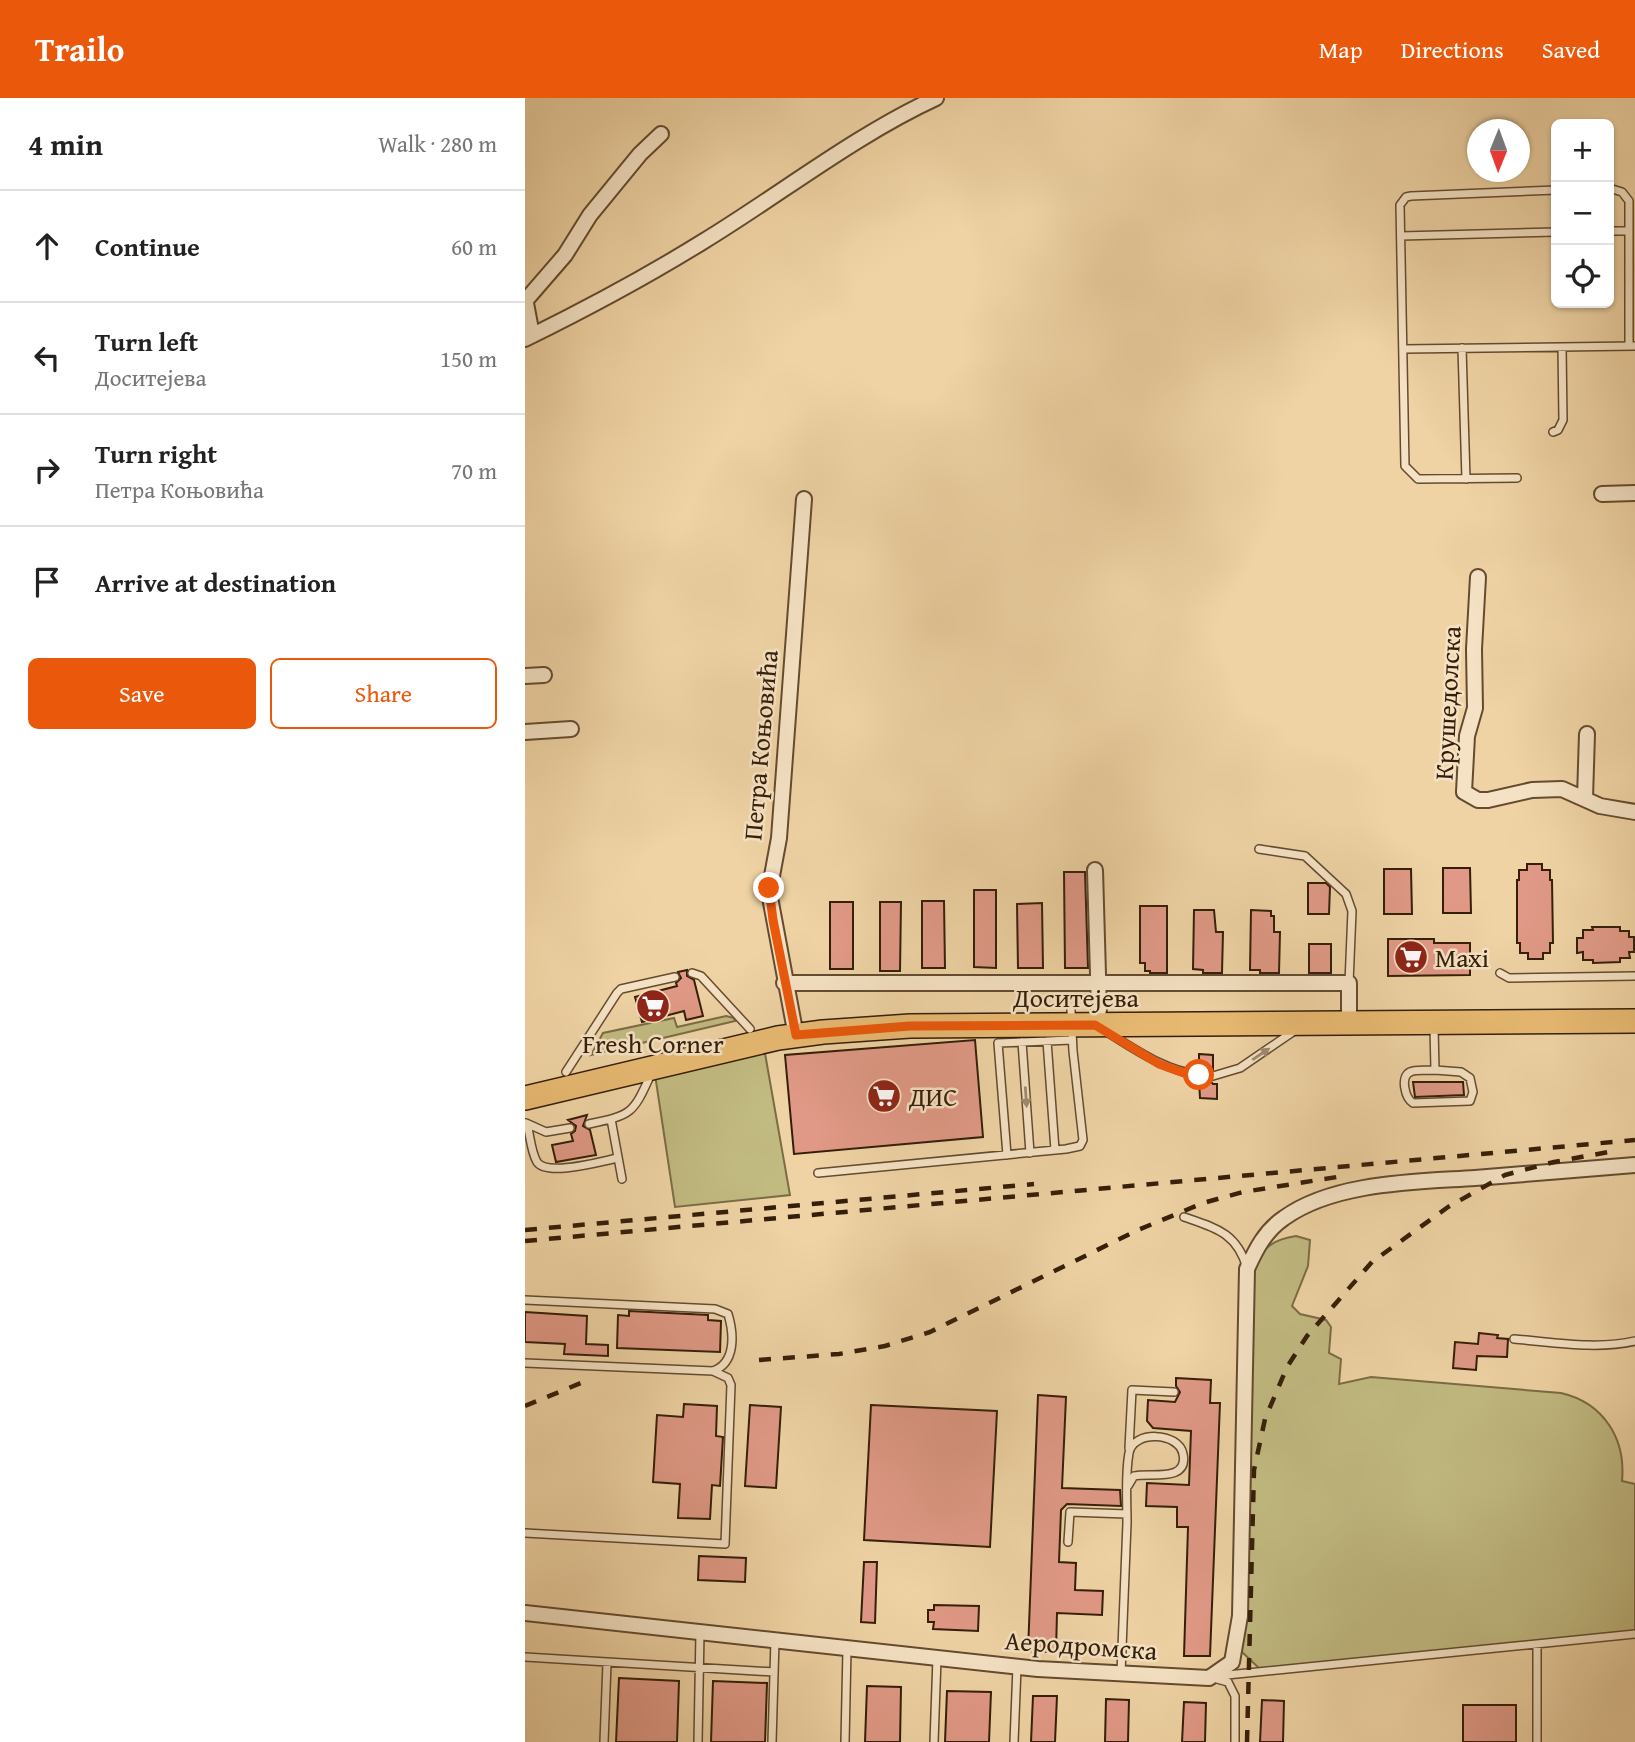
<!DOCTYPE html>
<html lang="en">
<head>
<meta charset="utf-8">
<style>
  :root { --surface:#fff; --page:#f6f6f6; --text:#222; --muted:#767676; --line:#e0e0e0; --accent:#ea580c }
  body { margin:0; font-family:"Gentium Book Plus",serif; background:var(--page); color:var(--text) }
  .controls { position:absolute; right:21px; top:21px; display:grid; overflow:hidden; border-radius:10px; box-shadow:0 2px 5px #0004 }
  .controls button { width:63px; height:63px; display:grid; place-items:center; padding:0; border:0; border-bottom:2px solid var(--line); background:var(--surface); color:var(--text); font:35px sans-serif }
  .compass { position:absolute; left:942px; top:21px; width:63px; height:63px; border-radius:50%; background:var(--surface); box-shadow:0 2px 5px #0004; rotate:181deg }
  .stop { position:absolute; width:21px; height:21px; margin:-16px; border:5px solid #ea580c; border-radius:50%; background:#fff }
  .stop.end { background:#ea580c; border-color:#fff; box-shadow:0 2px 7px #0008 }
  .list { margin:0; padding:0; list-style:none }
  h2 { display:flex; justify-content:space-between; align-items:center; height:91px; margin:0; padding:0 28px; font-size:30px }
  h2 small { font-size:23px; font-weight:400; color:var(--muted) }
  .list li { display:grid; grid-template-columns:46px 1fr auto; gap:21px; align-items:center; box-sizing:border-box; height:112px; padding:0 28px; border-top:2px solid var(--line) }
  .list b { display:block; font-size:26px; white-space:nowrap }
  .list p { margin:0; font-size:23px; white-space:nowrap; color:var(--muted) }
  .list em { font-size:23px; font-style:normal; color:var(--muted) }
  .actions { display:flex; gap:14px; padding:21px 28px }
  .actions a { flex:1; padding:16px 0; border:2px solid var(--accent); border-radius:10px; text-align:center; font-size:24px; color:var(--accent) }
  .actions .main { background:var(--accent); color:#fff }
  .icon { flex:none; width:38px; height:38px; fill:none; stroke:currentColor; stroke-width:2; stroke-linecap:round; stroke-linejoin:round }
  .map { position:relative; flex:none; width:1110px; height:1644px; overflow:hidden }
  header { display:flex; align-items:center; gap:42px; box-sizing:border-box; height:98px; padding:0 35px; background:var(--accent); color:#fff }
  header strong { font-size:33px }
  nav { display:flex; gap:38px; margin-inline-start:auto; font-size:24px }
  main { display:flex }
  aside { flex:1; background:var(--surface) }
  .map>svg:first-child { display:block }
</style>
</head>
<body>
<header>
<strong>Trailo</strong>
<nav><a>Map</a><a>Directions</a><a>Saved</a></nav>
</header>
<main>
<aside>
<h2>4 min<small>Walk · 280 m</small></h2>
<ul class="list">
<li><svg class="icon" aria-label="ahead" viewBox="0 0 24 24"><path d="M12 20V5M6 11l6-6 6 6"/></svg><div><b>Continue</b></div><em>60 m</em></li>
<li><svg class="icon" aria-label="left" viewBox="0 0 24 24"><path d="M17 20v-9H6M10 6l-5 5 5 5"/></svg><div><b>Turn left</b><p>Доситејева</p></div><em>150 m</em></li>
<li><svg class="icon" aria-label="right" viewBox="0 0 24 24"><path d="M7 20v-9h11M14 6l5 5-5 5"/></svg><div><b>Turn right</b><p>Петра Коњовића</p></div><em>70 m</em></li>
<li><svg class="icon" aria-label="arrive" viewBox="0 0 24 24"><path d="M6 21V4h12l-3 4 3 4H6"/></svg><div><b>Arrive at destination</b></div></li>
</ul>
<div class="actions"><a class="main">Save</a><a>Share</a></div>
</aside>
<div class="map">
<svg width="1110" height="1644" viewBox="0 0 1110 1644">
  <rect width="100%" height="100%" fill="#efd3a4"/>
  <filter id="stains"><feTurbulence type="fractalNoise" baseFrequency=".00286" numOctaves="4"/><feColorMatrix values="0 0 0 0 .2 0 0 0 0 .09 0 0 0 0 .02 0 0 0 .5 -.17"/></filter>
  <radialGradient id="worn" r=".72"><stop offset=".6" stop-color="#630" stop-opacity="0"/><stop offset="1" stop-color="#630" stop-opacity=".3"/></radialGradient>
  <!-- green -->
  <path fill="#c1ba81" stroke="#7b6c45" stroke-width="2" d="M201 918 209 920 210 923 66 957 78 935 149 920 152 929Z
    M238 944 265 1097 150 1109 129 970Z
    M771 1138 785 1142 783 1168 767 1208 775 1216 801 1222 806 1229 804 1255 816 1261 814 1286 846 1279 1036 1295C1079 1305 1101 1341 1097 1383L1110 1386V1536L737 1573 716 1553 722 1171C739 1152 744 1142 771 1138Z"/>
  <!-- building -->
  <path fill="#e09986" stroke="#351e09" stroke-width="2" d="M1002 766H1017V772H1025V782H1027L1028 845H1025V855H1018V861H1003V855H995V845H992V782H994V772H1002Z
    M918 770H945L946 815H918Z
    M859 771H886L887 816H859Z
    M539 774H560L563 870H540Z
    M783 785H801L805 789 804 816H783Z
    M449 792H471V870L449 869Z
    M397 803H419L420 870H397Z
    M305 804H328V871H305Z
    M355 804H376L375 873H355Z
    M517 805 518 870H493L492 806Z
    M615 808H642V875H625V873H620V865H615Z
    M669 812H689L691 834H698L697 875H678V872L668 871Z
    M726 812 746 813V818H749V834H755L754 875H735V872H725Z
    M1067 829H1095V833H1104V839H1109V854H1104L1105 860H1095V864L1068 865V862H1058V854L1052 855V840H1058V832H1068Z
    M863 841H909V845H945V877L863 878Z
    M784 846H806V875H784Z
    M162 872V878L169 882 178 918 161 922 159 913 117 924 110 899 152 888 151 885 156 880 153 874Z
    M450 942 458 1039 269 1056 260 957Z
    M674 956 688 957V972L683 974 682 979 688 986H692V1001L675 1000 674 983 678 981 680 977 678 973 674 971Z
    M888 984H938L939 997 890 999Z
    M62 1017 58 1028 65 1032 71 1057 31 1064 27 1047 48 1043 46 1036 50 1033 51 1028 43 1022Z
    M104 1213 183 1217V1222L196 1223 195 1254 92 1250 93 1217 104 1218Z
    M0 1214 62 1218 61 1246 83 1247V1258L39 1256 40 1246 0 1244Z
    M954 1235 973 1237 972 1240 983 1241 982 1259 952 1258 951 1272 928 1270 930 1244 953 1246Z
    M651 1280 686 1282 685 1305H695L685 1558H659L663 1429H652V1409L621 1408 622 1385 664 1387 666 1333 628 1330 622 1323 623 1302 650 1304 655 1294 651 1288Z
    M513 1297 541 1299 537 1390 595 1392 596 1408 542 1406 536 1412 534 1464 551 1465 550 1492 578 1493 577 1517 532 1515 531 1554 503 1553Z
    M159 1306 192 1308 191 1338 198 1339 195 1388 187 1387 185 1421 153 1420 155 1386 128 1384 132 1317 158 1319Z
    M225 1307 256 1309 251 1390 220 1388Z
    M346 1307 472 1313 465 1449 339 1442Z
    M174 1458 221 1460 220 1484 173 1482Z
    M339 1464H352L350 1525 336 1524Z
    M409 1507 454 1508 453 1533 408 1531 409 1524H403V1512H409Z
    M94 1580 154 1583 152 1644H91Z
    M188 1583 242 1585 240 1644H186Z
    M342 1588 376 1589 375 1644H340Z
    M422 1593 466 1594 464 1644H420Z
    M508 1598H532L530 1644H506Z
    M581 1601 604 1602 603 1644H580Z
    M737 1602 759 1603 758 1644H735Z
    M659 1604 681 1605 680 1644H657Z
    M938 1607H991V1644H938Z"/>
  <g fill="none" stroke-linecap="round" stroke-linejoin="round">
    <!-- lane casing -->
    <g stroke="#644b30" stroke-width="10">
      <path id="lane" d="M1084 90 1097 94 1104 103V248
        M1084 133H1104
        M876 138 1031 134
        M937 250 941 381
        M879 251 1110 248
        M1028 334 1033 332 1038 322 1037 249
        M992 380 893 381 880 368 875 107 881 99 886 98 1031 92
        M734 751 780 758 821 796 827 813 824 885
        M167 875 176 878 225 931
        M975 875 984 880 1110 878
        M909 929 910 972 936 974 945 980 948 994 945 1003 888 1005C880 1000 875 979 885 974 891 971 903 973 910 972
        M580 933C610 951 638 972 674 977
        M522 943 530 1052
        M497 944 505 1055
        M41 974 92 895 96 891 150 879
        M688 978 715 970 772 931
        M86 1021 97 1081
        M1 1025 21 1034 45 1030
        M2 1026C5 1037 6 1054 12 1064 22 1079 77 1063 93 1060
        M64 1026C107 1017 108 1016 126 976
        M482 1057 473 945 547 942
        M293 1075 541 1051 555 1048 558 1042 548 953 546 912
        M659 1119C691 1130 712 1135 722 1170
        M0 1202 190 1211 203 1216C209 1236 211 1265 188 1273L0 1265
        M989 1241C1028 1244 1071 1252 1110 1243
        M604 1350 607 1292 649 1294
        M0 1435 200 1446 206 1287 203 1280 188 1273
        M543 1444 545 1414 602 1416
        M1012 1546V1644
        M0 1559 249 1574
        M596 1575C598 1525 600 1475 602 1425 602 1402 600 1377 604 1355 608 1332 654 1334 658 1356 664 1385 624 1374 609 1378L603 1388
        M692 1578 1110 1536
        M692 1581 703 1584 710 1598V1644
        M79 1644 82 1565
        M173 1644 175 1534
        M247 1644 250 1542
        M320 1644 322 1551
        M409 1644 412 1560
        M489 1644 492 1569"/>
    </g>
    <!-- street casing -->
    <g stroke="#644b30" stroke-width="18">
      <path id="street" d="M0 200 7 237
        M1 202 40 157 65 117 115 56 136 36
        M0 241C61 211 121 179 179 143 256 96 329 38 411 0
        M1077 396 1110 395
        M953 479 949 551 950 610 942 638 939 694 953 702H963L1007 692 1037 691 1075 708 1110 714
        M0 578 19 577
        M0 634 46 631
        M1060 700 1062 636
        M570 772 574 912
        M259 885H824V925
        M271 938 244 794 254 740 279 401
        M0 1515 513 1571 684 1580 707 1564 715 1518 722 1171C731 1151 740 1133 759 1120 809 1084 890 1084 950 1080 1003 1076 1057 1071 1110 1067"/>
    </g>
    <!-- primary casing -->
    <g stroke="#351e09" stroke-width="26">
      <path id="primary" d="M0 1000 253 940 298 934 385 928 1110 923"/>
    </g>
    <!-- lane -->
    <use href="#lane" stroke="#f5e2c4" stroke-width="7"/>
    <!-- street -->
    <use href="#street" stroke="#f5e2c4" stroke-width="14"/>
    <!-- primary -->
    <use href="#primary" stroke="#e8ba72" stroke-width="23"/>
    <!-- rail -->
    <path stroke="#351e09" stroke-width="4.5" stroke-dasharray="12 12" stroke-linecap="butt" d="M0 1132 509 1086
      M0 1143 1110 1042
      M234 1262 314 1256 360 1248 405 1234 613 1132 678 1105 718 1094 812 1079
      M0 1308 56 1285
      M722 1644 729 1372 740 1321 762 1269 782 1238 847 1164 923 1109 980 1077 1029 1064 1089 1053"/>
  </g>
  <!-- one-way arrows -->
  <defs><path id="oneway-solid" d="M-6-.8H1V-3.2L6.5 0L1 3.2V.8H-6Z" transform="scale(1.75)"/></defs>
  <g fill="#9f8a70">
    <use href="#oneway-solid" transform="translate(736 956) rotate(-34)"/>
    <use href="#oneway-solid" transform="translate(501 999) rotate(86)"/>
  </g>
  <g fill="none" stroke-linecap="round" stroke-linejoin="round">
    <!-- route -->
    <path stroke="#ea580c" stroke-width="9" d="M244 790 248 822 271 937 385 928 570 927 634 966 659 975 674 977"/>
  </g>
  <!-- icons -->
  <defs>
    <g id="supermarket-disc" transform="scale(1.75)"><circle r="9.5" fill="#8f2418" stroke="#f5e2c4"/><path d="M-6-5.5h2.5l.6 2H6L4.5 2H-2.5L-4.4-4H-6ZM-1.5 3.2a1.3 1.3 0 1 0 .1 0ZM3 3.2a1.3 1.3 0 1 0 .1 0Z" fill="#fff"/></g>
  </defs>
  <g fill-rule="evenodd">
    <use href="#supermarket-disc" x="886" y="859"/>
    <use href="#supermarket-disc" x="128" y="908"/>
    <use href="#supermarket-disc" x="359" y="998"/>
  </g>
  <g text-anchor="middle" dominant-baseline="central" stroke-width="5" stroke-linejoin="round" paint-order="stroke">
    <!-- street labels -->
    <g font-size="26" fill="#351e09" stroke="#f5e2c4">
      <text transform="translate(922 605) rotate(-87)">Крушедолска</text>
      <text transform="translate(235 647) rotate(-85)">Петра Коњовића</text>
      <text x="551" y="899">Доситејева</text>
      <text transform="translate(556 1547) rotate(4)">Аеродромска</text>
    </g>
    <!-- poi labels -->
    <g font-size="26" fill="#351e09" stroke="#f5e2c4" text-anchor="start">
      <text x="910" y="859">Maxi</text>
      <text x="128" y="945" text-anchor="middle">Fresh Corner</text>
      <text x="384" y="998">ДИС</text>
    </g>
  </g>
  <rect width="100%" height="100%" filter="url(#stains)"/>
  <rect width="100%" height="100%" fill="url(#worn)"/>
</svg>
<div class="controls">
<button>+</button>
<button>−</button>
<button><svg class="icon" aria-label="locate" viewBox="0 0 24 24"><circle cx="12" cy="12" r="6"/><path d="M12 2v4M12 18v4M2 12h4M18 12h4"/></svg></button>
</div>
<svg class="compass" viewBox="-18 -18 36 36"><path d="M0-13l5 13h-10z" fill="#e53935"/><path d="M0 13l5-13h-10z" fill="#767676"/></svg>
<div class="stop" style="left:674px;top:977px"></div>
<div class="stop end" style="left:244px;top:790px"></div>
</div>
</main>
</body>
</html>
